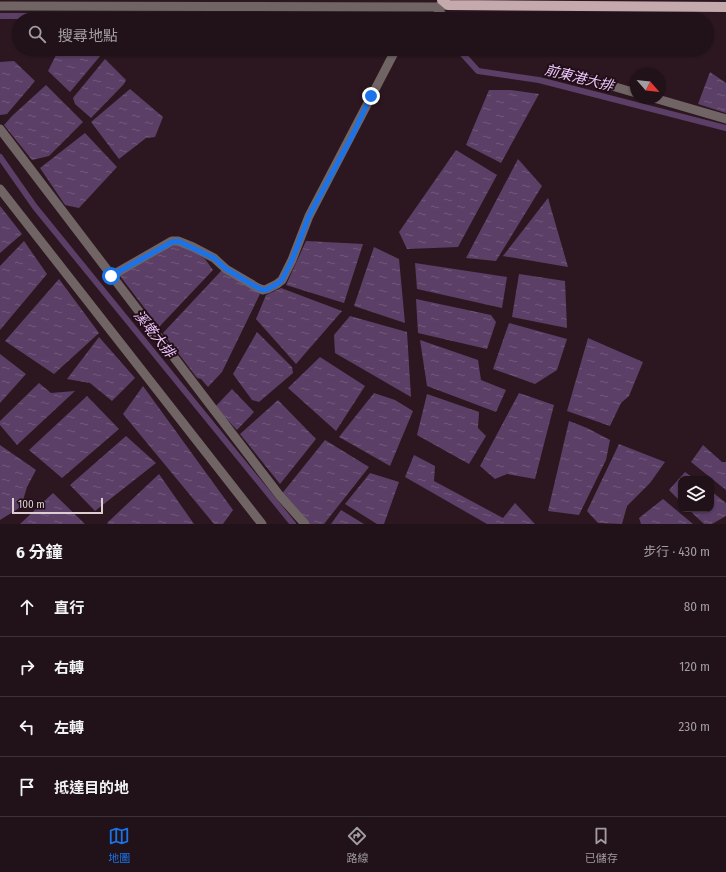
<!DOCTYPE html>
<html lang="zh-TW">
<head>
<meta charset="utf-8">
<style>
  :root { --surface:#211118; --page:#291a21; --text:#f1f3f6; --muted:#a29da2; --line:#3e3137; --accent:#1a73e8 }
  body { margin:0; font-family:"Fira Sans Condensed","Noto Sans TC",sans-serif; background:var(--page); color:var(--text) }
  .controls { position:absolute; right:12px; bottom:12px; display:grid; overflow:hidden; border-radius:8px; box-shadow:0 1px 3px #0004 }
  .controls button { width:36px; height:36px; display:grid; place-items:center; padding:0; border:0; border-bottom:1px solid var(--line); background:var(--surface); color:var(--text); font:20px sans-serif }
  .compass { position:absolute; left:630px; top:68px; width:36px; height:36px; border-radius:50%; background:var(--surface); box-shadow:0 1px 3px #0004; rotate:118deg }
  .scale { position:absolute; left:12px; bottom:10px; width:91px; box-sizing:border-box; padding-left:4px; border:2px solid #ddced3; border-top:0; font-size:11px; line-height:14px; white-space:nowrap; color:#ddced3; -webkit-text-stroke:3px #220e17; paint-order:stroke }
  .stop { position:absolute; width:12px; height:12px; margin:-9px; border:3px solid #1a73e8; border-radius:50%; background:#fff }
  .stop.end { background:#1a73e8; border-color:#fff; box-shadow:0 1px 4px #0008 }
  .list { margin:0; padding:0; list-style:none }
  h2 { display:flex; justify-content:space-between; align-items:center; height:52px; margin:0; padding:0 16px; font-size:17px }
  h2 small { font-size:13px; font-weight:400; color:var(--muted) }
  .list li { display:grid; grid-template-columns:26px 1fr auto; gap:12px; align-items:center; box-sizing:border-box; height:60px; padding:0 16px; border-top:1px solid var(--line) }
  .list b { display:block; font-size:15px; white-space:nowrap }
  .list em { font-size:13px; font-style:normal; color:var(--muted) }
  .icon { flex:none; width:22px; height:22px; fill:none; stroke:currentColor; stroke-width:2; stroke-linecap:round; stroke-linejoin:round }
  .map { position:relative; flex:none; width:726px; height:524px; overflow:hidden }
  .search { position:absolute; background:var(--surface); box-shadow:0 1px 3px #0004; left:12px; right:12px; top:12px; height:44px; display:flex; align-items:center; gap:10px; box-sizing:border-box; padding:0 14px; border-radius:22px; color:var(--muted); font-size:15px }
  .sheet { height:292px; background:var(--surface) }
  nav { display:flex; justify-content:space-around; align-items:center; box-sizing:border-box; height:56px; border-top:1px solid var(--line); background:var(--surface); font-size:11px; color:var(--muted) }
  nav a { display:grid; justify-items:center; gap:2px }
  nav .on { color:var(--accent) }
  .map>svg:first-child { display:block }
</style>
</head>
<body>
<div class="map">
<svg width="726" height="524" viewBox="0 0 726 524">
  <defs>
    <pattern id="water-ripples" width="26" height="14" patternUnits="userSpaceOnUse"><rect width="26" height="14" fill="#5b3f66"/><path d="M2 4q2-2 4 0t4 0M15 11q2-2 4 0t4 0" fill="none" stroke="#725a7b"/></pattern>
  </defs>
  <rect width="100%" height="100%" fill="#2c1720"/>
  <!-- water -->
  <path fill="url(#water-ripples)" d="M59 49H96L101 55 70 92 48 71Z
    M105 59 126 80 124 84 91 118 75 104 73 98Z
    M14 61 35 81 7 114 0 115V62Z
    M710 72 726 83V113L698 104Z
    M46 85 83 122 49 156 32 160 4 125 12 116Z
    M130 89 163 117 155 137 146 138 119 159 91 122Z
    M489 90H511L539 94 501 163 466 145Z
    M85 133 117 167 79 208 65 205 40 168Z
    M456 150 497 175 458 247 407 249 399 232Z
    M518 159 542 186 496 261 466 258Z
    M548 198 568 267 503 256Z
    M0 206 22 234 0 253Z
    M24 241 47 274 0 330V266Z
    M306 241 363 244 344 303 286 285Z
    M179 242 205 259 213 270 159 327 120 276Z
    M374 247 399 259 405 323 354 306Z
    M415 263 507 277 502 308 417 289Z
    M222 270 260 294 222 372 208 387 201 379 197 378 163 333Z
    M519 274 565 281 567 328 512 317Z
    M59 279 99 333 54 374 5 341Z
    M281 288 342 311 296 364 256 319 266 295Z
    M416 299 491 315 496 322 487 349 418 333Z
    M350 316 407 332 411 397 335 353 334 335Z
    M509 323 567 339 557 370 535 384 493 369Z
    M257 332 292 367 293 373 259 402 252 400 233 374Z
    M99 337 135 378 112 401 90 383 67 379Z
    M588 338 643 362 629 396 621 403 610 426 567 411Z
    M420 340 478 360 481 380 506 390 496 412 427 386Z
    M0 354 26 374 0 403Z
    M320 357 365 386 336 431 288 388Z
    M39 383 51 393 75 391 17 445 0 425V421Z
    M143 386 233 510 223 524H214L123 414Z
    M232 389 254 412 237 430 215 407Z
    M374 393 395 400 413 411 390 466 339 437Z
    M519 393 554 405 535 479 507 474 495 479 480 466Z
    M427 394 479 412 478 428 486 436 469 464 417 435Z
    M87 396 119 429 62 478 29 450Z
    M278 400 316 439 280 484 240 434Z
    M569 421 587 428 610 440 606 460 579 515 548 511Z
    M126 436 156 463 95 511 70 485Z
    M325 440 369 467 324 524H309L280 496Z
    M619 444 665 462 650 483 627 506 622 524 598 523 587 511Z
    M0 445 36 470 27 487 21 507 0 520Z
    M703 445 722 462H726V490L691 462Z
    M414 455 435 466 434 481 503 518 515 503 535 524H487L405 477Z
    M685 472 695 479H681V502L669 490Z
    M370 473 399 482 384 524H377L345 504Z
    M159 474 194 524H108L107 523Z
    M711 491 726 503V516L712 524H704L688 509H711Z
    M53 493 85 524H20Z
    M663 499 693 524H641L639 518Z
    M341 510 364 524H331Z"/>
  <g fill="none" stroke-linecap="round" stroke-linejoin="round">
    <!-- canal -->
    <path stroke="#5b3f66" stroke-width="6" d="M0 16H397L418 19
      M458 49 478 71 539 80 726 128
      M0 157 35 207 293 524"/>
    <!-- minor -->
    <path stroke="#716465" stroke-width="9" d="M0 6C145 5 291 8 436 7L448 5
      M436 7 445 19
      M581 77 636 93
      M654 98 726 119
      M0 129 211 406 280 496 305 524
      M0 189 262 524
      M111 276 172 241H178L193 247 214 258 226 269 258 288 263 290 267 289 277 284 282 280 292 260 309 216 396 49"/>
    <!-- major -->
    <path stroke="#c5aaad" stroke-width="10" d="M442 0 448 5 726 7"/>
  </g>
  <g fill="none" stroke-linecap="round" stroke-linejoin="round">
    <!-- route -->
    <path stroke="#1a73e8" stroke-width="5" d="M111 276 172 242 178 241 214 258 226 269 258 288 263 290 268 289 277 284 282 280 292 260 309 216 353 134 371 96"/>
  </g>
  <g text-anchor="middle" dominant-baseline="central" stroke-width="4" stroke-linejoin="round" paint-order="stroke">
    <!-- water labels -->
    <g font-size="14" font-style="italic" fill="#ecc6fc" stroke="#220e17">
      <text transform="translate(579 78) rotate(14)">前東港大排</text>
      <text transform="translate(154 334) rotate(51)">溪墘大排</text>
    </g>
  </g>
</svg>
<div class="controls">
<button><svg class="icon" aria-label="layers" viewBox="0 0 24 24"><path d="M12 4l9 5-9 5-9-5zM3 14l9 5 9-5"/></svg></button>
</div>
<svg class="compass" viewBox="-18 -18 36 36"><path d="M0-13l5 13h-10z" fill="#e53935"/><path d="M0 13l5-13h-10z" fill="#a29da2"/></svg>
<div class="scale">100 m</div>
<div class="stop" style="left:111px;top:276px"></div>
<div class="stop end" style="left:371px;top:96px"></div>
<div class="search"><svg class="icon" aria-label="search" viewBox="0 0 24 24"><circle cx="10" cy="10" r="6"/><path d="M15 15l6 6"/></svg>搜尋地點</div>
</div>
<section class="sheet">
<h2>6 分鐘<small>步行 · 430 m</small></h2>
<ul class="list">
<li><svg class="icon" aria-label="ahead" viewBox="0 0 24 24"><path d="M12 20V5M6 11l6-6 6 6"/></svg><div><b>直行</b></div><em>80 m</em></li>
<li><svg class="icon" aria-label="right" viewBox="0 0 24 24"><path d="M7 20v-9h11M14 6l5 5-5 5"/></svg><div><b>右轉</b></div><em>120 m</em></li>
<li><svg class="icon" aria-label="left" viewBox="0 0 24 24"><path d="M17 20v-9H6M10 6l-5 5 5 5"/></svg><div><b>左轉</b></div><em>230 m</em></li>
<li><svg class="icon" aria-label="arrive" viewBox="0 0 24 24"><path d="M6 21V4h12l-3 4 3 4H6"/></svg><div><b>抵達目的地</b></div></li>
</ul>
</section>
<nav>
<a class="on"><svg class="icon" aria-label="map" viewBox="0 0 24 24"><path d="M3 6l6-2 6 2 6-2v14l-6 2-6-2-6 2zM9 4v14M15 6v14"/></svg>地圖</a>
<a><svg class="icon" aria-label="directions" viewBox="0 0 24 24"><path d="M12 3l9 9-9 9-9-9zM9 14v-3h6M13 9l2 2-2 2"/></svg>路線</a>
<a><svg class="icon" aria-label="saved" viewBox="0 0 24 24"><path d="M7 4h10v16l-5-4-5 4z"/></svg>已儲存</a>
</nav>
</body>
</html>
